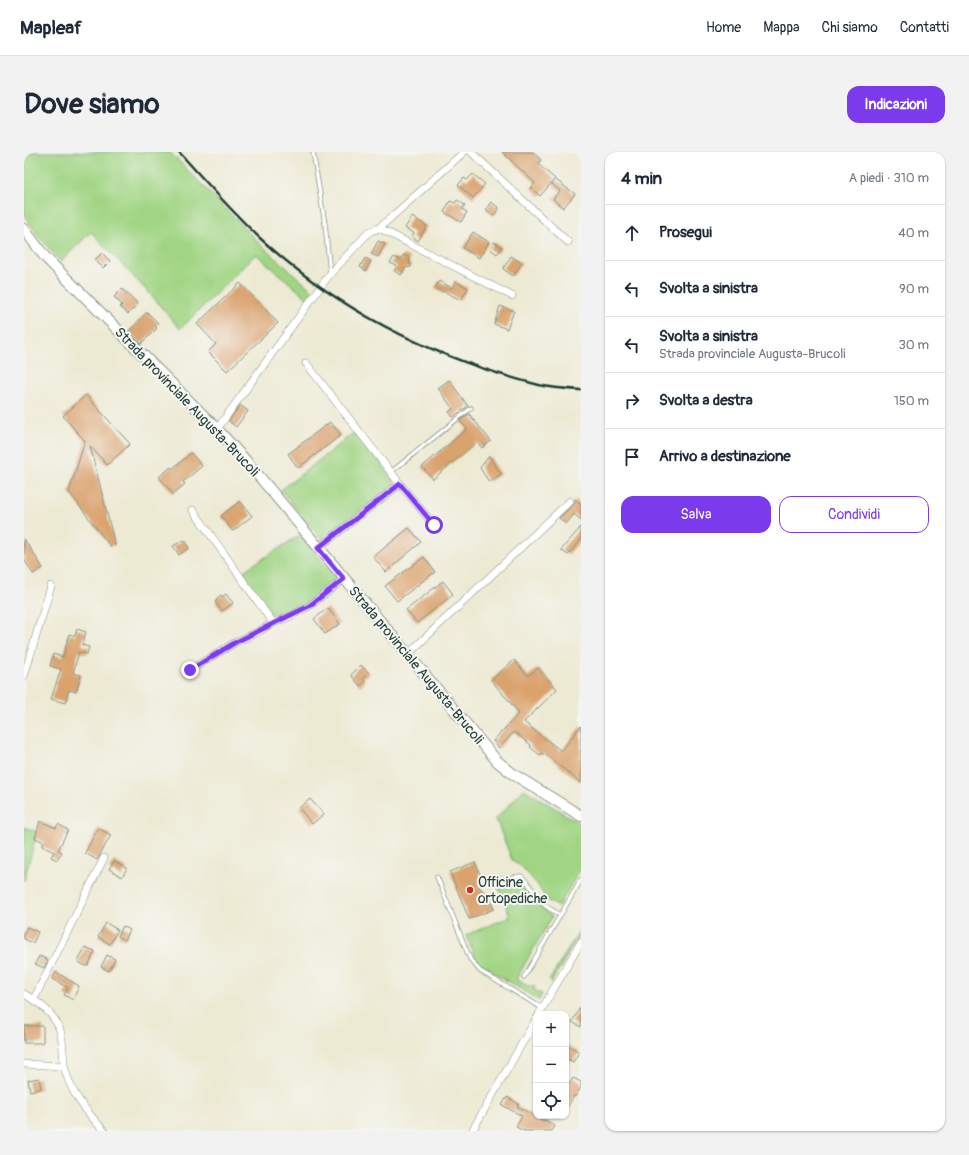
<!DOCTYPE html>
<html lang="it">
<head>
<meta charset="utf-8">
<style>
  :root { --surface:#fff; --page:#f2f2f3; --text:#1f2937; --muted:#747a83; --line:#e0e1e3; --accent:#7c3aed }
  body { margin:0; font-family:Pangolin,sans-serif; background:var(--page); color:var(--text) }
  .controls { position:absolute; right:12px; bottom:12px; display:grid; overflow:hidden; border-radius:8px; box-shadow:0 1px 3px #0004 }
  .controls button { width:36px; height:36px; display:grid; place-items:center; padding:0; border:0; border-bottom:1px solid var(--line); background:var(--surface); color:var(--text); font:20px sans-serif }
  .stop { position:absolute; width:12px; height:12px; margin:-9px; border:3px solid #7c3aed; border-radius:50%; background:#fff }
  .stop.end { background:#7c3aed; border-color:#fff; box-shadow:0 1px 4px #0008 }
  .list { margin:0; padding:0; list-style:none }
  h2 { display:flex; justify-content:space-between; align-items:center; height:52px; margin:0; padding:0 16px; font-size:17px }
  h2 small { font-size:13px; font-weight:400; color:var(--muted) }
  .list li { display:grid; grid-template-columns:26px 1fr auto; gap:12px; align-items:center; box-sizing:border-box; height:56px; padding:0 16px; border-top:1px solid var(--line) }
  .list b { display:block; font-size:15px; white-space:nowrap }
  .list p { margin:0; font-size:13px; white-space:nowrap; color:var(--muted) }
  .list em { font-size:13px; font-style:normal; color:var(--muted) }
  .actions { display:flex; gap:8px; padding:12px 16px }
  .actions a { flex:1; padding:9px 0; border:1px solid var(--accent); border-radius:12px; text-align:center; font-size:14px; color:var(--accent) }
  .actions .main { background:var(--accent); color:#fff }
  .icon { flex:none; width:22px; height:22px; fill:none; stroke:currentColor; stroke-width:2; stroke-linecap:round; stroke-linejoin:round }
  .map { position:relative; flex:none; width:557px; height:979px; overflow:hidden; border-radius:12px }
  header { display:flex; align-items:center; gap:24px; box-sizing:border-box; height:56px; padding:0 20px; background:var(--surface); border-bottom:1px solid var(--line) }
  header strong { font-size:19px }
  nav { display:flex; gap:22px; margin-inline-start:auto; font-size:14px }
  .intro { display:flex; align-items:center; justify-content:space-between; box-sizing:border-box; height:96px; padding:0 24px }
  h1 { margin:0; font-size:28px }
  .button { padding:10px 18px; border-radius:12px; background:var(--accent); color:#fff; font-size:14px; font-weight:700 }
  main { display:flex; gap:24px; padding:0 24px }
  aside { flex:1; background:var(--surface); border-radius:12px; box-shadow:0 1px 3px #0004 }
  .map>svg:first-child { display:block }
</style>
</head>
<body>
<header>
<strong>Mapleaf</strong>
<nav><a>Home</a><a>Mappa</a><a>Chi siamo</a><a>Contatti</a></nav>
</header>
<div class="intro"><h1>Dove siamo</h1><a class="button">Indicazioni</a></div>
<main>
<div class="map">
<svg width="557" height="979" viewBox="0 0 557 979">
  <rect width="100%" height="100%" fill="#f6f6f2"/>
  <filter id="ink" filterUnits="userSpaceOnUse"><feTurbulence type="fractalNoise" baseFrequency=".025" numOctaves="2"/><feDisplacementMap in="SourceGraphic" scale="8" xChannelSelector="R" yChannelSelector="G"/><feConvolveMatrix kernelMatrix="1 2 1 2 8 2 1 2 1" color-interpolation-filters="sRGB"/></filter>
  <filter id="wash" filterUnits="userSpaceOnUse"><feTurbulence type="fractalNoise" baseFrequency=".012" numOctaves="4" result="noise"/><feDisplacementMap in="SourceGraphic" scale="16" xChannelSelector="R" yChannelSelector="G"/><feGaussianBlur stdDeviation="0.9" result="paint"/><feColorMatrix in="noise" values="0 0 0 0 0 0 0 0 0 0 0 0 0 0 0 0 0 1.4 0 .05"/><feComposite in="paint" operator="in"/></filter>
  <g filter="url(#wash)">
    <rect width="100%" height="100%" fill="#edead4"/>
    <!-- green -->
    <path fill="#a1d584" stroke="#60895c" d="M0 0H146L238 94 289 139 284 147 232 102 156 177 126 142 67 80 37 110 15 85 0 63Z
      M332 279 369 327 370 333 300 387 295 385 257 338Z
      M276 383 313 427V429C299 440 267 469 248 463L220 422 221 418Z
      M500 637 557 672V716L534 755 522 747 513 732 498 715 488 708 472 667Z
      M0 675 13 680 0 729Z
      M496 731 503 737 506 744 512 752 528 765 492 827 504 834H511L510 838 518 842 515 848 455 812 452 807 442 783 486 765 474 734Z
      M557 776V780L527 831 525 829Z"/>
    <g id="blocks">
      <!-- building -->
      <path fill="#daa36e" d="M478 0H509L517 8 514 12 531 27 516 44 507 36 511 31Z
        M449 22 461 32 449 46 434 33 440 26 443 28Z
        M532 28 551 42 539 56 529 47 536 39 528 32Z
        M433 48 441 53 438 57 443 60 437 70 420 60 426 49 431 51Z
        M467 50 475 56 470 64 462 57Z
        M388 65 403 74 394 89 388 85 390 81 381 76Z
        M449 80 465 90 455 106 439 96Z
        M354 89 361 92 354 105 347 102Z
        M470 90 478 95 473 102 466 97Z
        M78 101 86 109 79 116 71 108Z
        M379 103 386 106 385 108 387 115 381 116 377 123 370 119 373 114 366 111 370 105 376 108Z
        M487 104 498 111 489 124 479 117Z
        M341 106 347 109 342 119 336 115Z
        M415 129 428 136 431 129 444 136 437 148 419 139V140L411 136Z
        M216 131 254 171 203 219 184 200 192 192 173 172Z
        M98 137 114 152 104 162 96 155 98 153 90 145Z
        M476 154 490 159 483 177 470 172Z
        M123 160 134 171 131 174 133 176 117 192 105 179Z
        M425 228 444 254 429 265 425 260 429 257 414 236Z
        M62 243 106 292 83 313 66 294 91 393 86 394 45 340 61 289 39 264Z
        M216 253 224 259 212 275 205 269Z
        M445 262 467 289 458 296 453 290 409 327 398 315 443 277 436 269Z
        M306 270 317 283 274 316 264 302Z
        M167 301 178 314 159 330 161 332 149 342 135 325 147 315 148 317Z
        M465 304 477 322 465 330 456 316Z
        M551 347 557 353V368L550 362 542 372 535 366 550 352Z
        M216 349 228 364 209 379 197 364Z
        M557 375V388L544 403 537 398Z
        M385 376 397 390 362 420 349 405Z
        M0 387 19 416 9 422 0 407Z
        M160 388 165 396 155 403 149 394Z
        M400 405 411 420 373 449 361 434Z
        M419 429 429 442 393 471 382 458Z
        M202 442 209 451 198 459 191 450 193 449 192 447 197 443 198 445Z
        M304 456 316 472 301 482 290 467Z
        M53 477 62 480 58 493 65 495 63 502 55 500 49 521 57 523 52 540 45 538 41 551 27 547 37 517 26 514 29 502 39 505 45 482 51 484Z
        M490 508 504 524 514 516 533 537 500 570 537 599 557 574V631L521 602 520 603 518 601 516 603 506 595 507 593 490 580 475 596 469 589 495 561 467 528Z
        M337 513 345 521 339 527 341 530 336 534 327 523Z
        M286 647 300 662 288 672 275 656Z
        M16 669 32 676 34 672 44 678 34 698 38 700 33 708 27 705 30 700 18 694 20 690 11 686Z
        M74 676 87 683 73 708 61 701Z
        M90 709 103 716 98 725 85 717Z
        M451 710 457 725 455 730V735L459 739 463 741 470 757 445 767 426 720Z
        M82 771 94 778 86 792 74 785Z
        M99 774 106 778 101 788 94 784Z
        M3 775 14 780 9 791 0 787V781Z
        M61 795 71 799 64 814H62L54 810Z
        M83 803 91 807 85 819 77 815Z
        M15 804 24 808 20 816 11 812Z
        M32 820 55 834 49 848 40 843 44 836 28 827Z
        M557 854V875L548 870Z
        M0 874H19V891H0Z
        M542 892 555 900 549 910 542 906Z
        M15 926 17 937 6 939 4 928Z
        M549 926 557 930V935L552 944H550L542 957V938Z
        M483 945 495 952 493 954 520 969 521 968 531 974 528 979H500L492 975 498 964 478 953Z"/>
    </g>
  </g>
  <g filter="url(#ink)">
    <use href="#blocks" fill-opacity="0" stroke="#869484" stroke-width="1"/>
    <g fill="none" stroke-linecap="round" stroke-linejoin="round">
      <!-- service casing -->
      <g stroke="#869484" stroke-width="5">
        <path id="service" d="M289 0 301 72 306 121
          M367 320 447 256
          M413 725 446 807 456 819 518 856
          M477 727 497 724C505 730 508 738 514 746 519 754 528 758 536 763
          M500 825 557 728"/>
      </g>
      <!-- minor casing -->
      <g stroke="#869484" stroke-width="8">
        <path id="minor" d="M447 0 544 90
          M355 76 488 144
          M282 211 376 332 410 373
          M193 277 306 122 345 80 355 76 362 70 440 0
          M169 358 249 471
          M294 396 376 332
          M383 503 546 349
          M166 518 212 490 234 480 249 471 265 465 285 454 320 427
          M0 524 27 434
          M0 842C15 850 30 862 36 878 39 889 39 901 40 912 41 920 45 930 49 938 56 953 69 966 80 979
          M10 847 80 706
          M515 862 557 790
          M0 912 40 914
          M448 979 512 867"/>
      </g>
      <!-- secondary casing -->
      <g stroke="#869484" stroke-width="12">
        <path id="secondary" d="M0 77 21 105 193 277 224 311 473 609 489 622 557 664"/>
      </g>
      <!-- service -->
      <use href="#service" stroke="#fff" stroke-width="3.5"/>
      <!-- minor -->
      <use href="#minor" stroke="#fff" stroke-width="7"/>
      <!-- secondary -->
      <use href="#secondary" stroke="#fff" stroke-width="10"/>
      <!-- rail -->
      <path stroke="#1f3d34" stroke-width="2.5" d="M155 0C182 30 209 61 238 88 317 160 412 207 515 233 528 236 543 237 557 238"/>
    </g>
  </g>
  <g fill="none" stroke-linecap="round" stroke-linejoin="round" filter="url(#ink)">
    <!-- route -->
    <path stroke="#7c3aed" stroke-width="5" d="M166 518 212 490 285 454 320 427 294 396 376 332 410 373"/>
  </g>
  <!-- markers -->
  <circle fill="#c8321e" stroke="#f6f6f2" stroke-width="1.5" cx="446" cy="738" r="4"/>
  <g text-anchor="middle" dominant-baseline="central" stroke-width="4" stroke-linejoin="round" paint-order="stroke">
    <!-- street labels -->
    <g font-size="14" fill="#1f3d34" stroke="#f6f6f2">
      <text transform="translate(163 250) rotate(46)">Strada provinciale Augusta-Brucoli</text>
      <text transform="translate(392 513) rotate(50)">Strada provinciale Augusta-Brucoli</text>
    </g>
    <!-- poi labels -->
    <g font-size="14" fill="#1f3d34" stroke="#f6f6f2" text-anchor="start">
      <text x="454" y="730">Officine<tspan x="454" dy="16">ortopediche</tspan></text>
    </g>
  </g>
</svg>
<div class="controls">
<button>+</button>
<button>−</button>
<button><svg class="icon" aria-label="locate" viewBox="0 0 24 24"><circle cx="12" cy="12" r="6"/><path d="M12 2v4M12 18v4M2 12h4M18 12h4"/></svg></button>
</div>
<div class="stop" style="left:410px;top:373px"></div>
<div class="stop end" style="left:166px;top:518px"></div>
</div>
<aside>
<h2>4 min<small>A piedi · 310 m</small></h2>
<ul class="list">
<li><svg class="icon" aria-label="ahead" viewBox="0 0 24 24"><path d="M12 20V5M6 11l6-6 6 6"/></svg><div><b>Prosegui</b></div><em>40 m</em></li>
<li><svg class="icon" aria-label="left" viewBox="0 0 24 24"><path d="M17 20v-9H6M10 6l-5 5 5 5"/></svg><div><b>Svolta a sinistra</b></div><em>90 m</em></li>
<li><svg class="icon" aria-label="left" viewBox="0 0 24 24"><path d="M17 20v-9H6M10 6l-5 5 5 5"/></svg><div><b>Svolta a sinistra</b><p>Strada provinciale Augusta-Brucoli</p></div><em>30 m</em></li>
<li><svg class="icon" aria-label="right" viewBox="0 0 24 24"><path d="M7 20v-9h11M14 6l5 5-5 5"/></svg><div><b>Svolta a destra</b></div><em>150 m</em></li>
<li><svg class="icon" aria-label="arrive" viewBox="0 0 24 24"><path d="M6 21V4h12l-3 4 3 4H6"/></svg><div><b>Arrivo a destinazione</b></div></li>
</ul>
<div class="actions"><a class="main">Salva</a><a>Condividi</a></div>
</aside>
</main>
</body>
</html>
